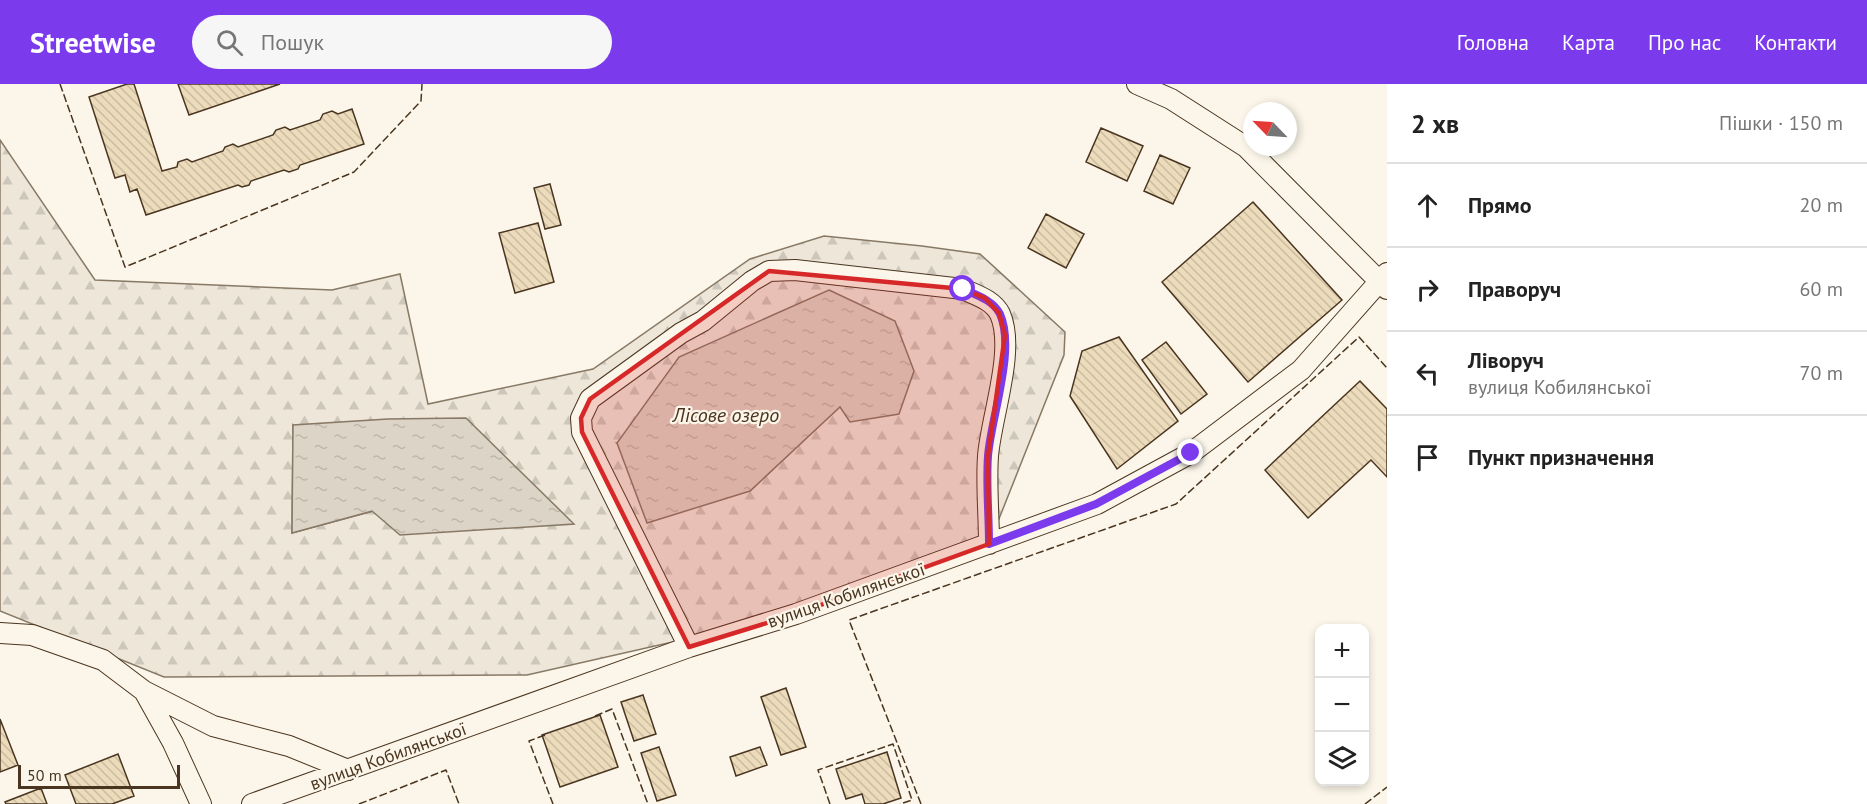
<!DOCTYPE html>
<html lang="uk">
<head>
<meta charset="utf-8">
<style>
  :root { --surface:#fff; --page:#f6f6f6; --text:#222; --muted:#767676; --line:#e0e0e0; --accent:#7c3aed }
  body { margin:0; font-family:"PT Sans",sans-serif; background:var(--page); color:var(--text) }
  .controls { position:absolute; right:18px; bottom:18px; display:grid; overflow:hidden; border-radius:12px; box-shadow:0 3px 9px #0003 }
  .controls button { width:54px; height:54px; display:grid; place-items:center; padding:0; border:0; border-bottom:2px solid var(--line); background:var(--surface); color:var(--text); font:30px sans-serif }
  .compass { position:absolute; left:1243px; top:18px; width:54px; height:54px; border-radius:50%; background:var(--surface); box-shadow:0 3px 9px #0003; rotate:295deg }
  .scale { position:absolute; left:18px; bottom:15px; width:162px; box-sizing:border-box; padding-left:6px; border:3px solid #4a3520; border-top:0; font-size:16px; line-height:21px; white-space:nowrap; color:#4a3520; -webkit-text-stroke:4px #fbf6e9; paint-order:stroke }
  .stop { position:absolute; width:18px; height:18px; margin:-14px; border:4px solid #7c3aed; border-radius:50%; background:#fff }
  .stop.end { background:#7c3aed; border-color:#fff; box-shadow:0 2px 6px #0008 }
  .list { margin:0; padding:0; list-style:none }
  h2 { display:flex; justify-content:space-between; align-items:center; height:78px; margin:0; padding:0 24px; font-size:26px }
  h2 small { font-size:20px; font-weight:400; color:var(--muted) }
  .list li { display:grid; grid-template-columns:39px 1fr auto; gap:18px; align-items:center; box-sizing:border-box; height:84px; padding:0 24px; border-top:2px solid var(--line) }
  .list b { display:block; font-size:22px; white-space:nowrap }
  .list p { margin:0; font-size:20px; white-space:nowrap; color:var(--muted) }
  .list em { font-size:20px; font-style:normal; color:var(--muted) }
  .icon { flex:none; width:33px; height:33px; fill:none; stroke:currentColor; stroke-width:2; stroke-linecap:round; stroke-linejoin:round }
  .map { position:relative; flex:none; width:1387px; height:720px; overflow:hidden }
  header { display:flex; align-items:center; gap:36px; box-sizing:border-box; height:84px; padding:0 30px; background:var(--accent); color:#fff }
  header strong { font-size:28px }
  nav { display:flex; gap:33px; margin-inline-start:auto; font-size:21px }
  .search { width:420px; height:54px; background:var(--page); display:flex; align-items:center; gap:15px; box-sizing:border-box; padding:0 21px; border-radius:33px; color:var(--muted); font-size:22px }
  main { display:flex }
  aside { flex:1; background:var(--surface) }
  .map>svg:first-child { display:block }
</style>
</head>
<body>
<header>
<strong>Streetwise</strong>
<div class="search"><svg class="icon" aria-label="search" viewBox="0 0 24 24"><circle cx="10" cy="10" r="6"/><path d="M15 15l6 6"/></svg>Пошук</div>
<nav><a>Головна</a><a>Карта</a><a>Про нас</a><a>Контакти</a></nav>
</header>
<main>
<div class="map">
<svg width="1387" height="720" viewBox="0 0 1387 720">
  <defs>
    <pattern id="forest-firs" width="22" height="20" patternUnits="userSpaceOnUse" patternTransform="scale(1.5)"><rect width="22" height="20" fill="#ede6d9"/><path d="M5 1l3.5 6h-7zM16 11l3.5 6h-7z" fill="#cdc6ba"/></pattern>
    <pattern id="water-ripples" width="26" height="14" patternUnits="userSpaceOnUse" patternTransform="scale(1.5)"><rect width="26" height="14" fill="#dcd4c6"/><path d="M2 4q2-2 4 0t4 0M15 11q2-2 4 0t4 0" fill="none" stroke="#beb7aa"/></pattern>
    <pattern id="building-back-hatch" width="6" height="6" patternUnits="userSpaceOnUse" patternTransform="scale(1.5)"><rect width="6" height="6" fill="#ecdcbc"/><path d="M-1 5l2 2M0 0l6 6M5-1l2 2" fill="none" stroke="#ccbda1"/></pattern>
  </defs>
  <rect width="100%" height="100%" fill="#fbf6e9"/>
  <!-- forest -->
  <path fill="url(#forest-firs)" stroke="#887966" stroke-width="1.5" fill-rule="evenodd" d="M0 56 95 196 332 206 400 190 428 320 593 285 750 175 824 152 922 162 980 170 1065 248 1064 271 989 460 796 530 527 591 164 593 0 527ZM914 287 840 322 750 407 617 359ZM293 341 373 427 292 449Z"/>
  <!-- water -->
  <path fill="url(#water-ripples)" stroke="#887966" stroke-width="1.5" d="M829 206 895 237 914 287 899 330 850 338 840 323 750 407 647 439 617 359 679 273Z
    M466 334 574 440 400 451 372 427 292 449 293 341 388 335Z"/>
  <!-- building -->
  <path fill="url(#building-back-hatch)" stroke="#4a3520" stroke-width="1.5" d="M127 0H134L162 87 177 83 178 78 187 75 192 78 223 67 225 63 233 60 238 63 273 51 276 46 285 43 290 46 320 36 323 30 332 27 338 30 352 25 364 60 300 81 298 85 289 88 284 86 251 97 249 101 242 103 238 101 146 131 137 105 130 108 125 91 115 94 89 13Z
    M178 0H280L189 31Z
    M1101 44 1143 62 1127 97 1086 78Z
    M1160 71 1190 84 1173 120 1144 107Z
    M550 100 561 141 545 145 534 104Z
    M1253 118 1342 216 1248 298 1162 198Z
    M1046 130 1084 150 1066 184 1028 164Z
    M538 139 554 198 515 209 499 149Z
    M1119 253 1178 337 1117 385 1070 312 1082 267Z
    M1166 258 1207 310 1181 330 1142 276Z
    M1360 297 1387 325V393L1371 376 1308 434 1265 386Z
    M786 604 806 663 781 671 761 613Z
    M643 611 656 650 634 657 621 618Z
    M600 631 618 683 560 703 542 651Z
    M0 635 18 681 0 688Z
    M659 663 676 711 657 717 641 669Z
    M760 663 767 681 736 692 730 673Z
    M887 668 901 714 883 720H865L862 710 846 715 836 685Z
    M118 670 134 712 112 720H76L65 691Z
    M41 704 47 720H6L5 718Z"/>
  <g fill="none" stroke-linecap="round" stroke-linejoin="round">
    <!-- street casing -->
    <g stroke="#4a3520" stroke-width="22">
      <path id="street" d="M1137 0 1171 15 1246 63 1387 205
        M0 549 32 551 103 576 144 607 173 659 201 720
        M689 563 582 348 581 334 590 315 681 249 703 237 752 197 769 187 795 186 963 205C976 211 993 216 1000 230 1016 266 991 333 988 372 986 401 989 431 989 460
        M144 607 213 642 289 662 348 686
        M252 720 689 563 796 530 1097 420 1191 369 1301 286 1387 189"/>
    </g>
    <!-- street -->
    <use href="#street" stroke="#fbf6e9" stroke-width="20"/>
    <!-- fence -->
    <path stroke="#4a3520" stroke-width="1.5" stroke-dasharray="8 3" stroke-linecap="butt" d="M60 0 125 183 354 88 421 17 422 0
      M595 632 612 625 648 720
      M545 651 529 657 553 720
      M359 720 446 686 459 720
      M830 720 818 686 893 660 912 716 900 720
      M921 720 849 536 1176 420 1359 253 1387 284
      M1365 720 1387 703"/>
  </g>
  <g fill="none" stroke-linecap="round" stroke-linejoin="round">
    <!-- route -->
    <path stroke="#7c3aed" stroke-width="8" d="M963 205C976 211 993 216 1000 230 1016 266 991 333 988 372 986 401 989 431 989 460L1096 420 1191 369"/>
  </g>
  <!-- marked area -->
  <path fill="#d62828" fill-opacity="0.2" stroke="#d62828" stroke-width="4.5" stroke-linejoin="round" d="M769 187 963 205 985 214 999 229 1005 251 988 372 989 460 796 530 689 563 582 348 581 334 590 315Z"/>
  <g text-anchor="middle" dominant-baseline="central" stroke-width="4.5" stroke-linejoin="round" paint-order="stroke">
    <!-- street labels -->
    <g font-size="18" fill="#4a3520" stroke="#fbf6e9">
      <text transform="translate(846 511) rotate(-19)">вулиця Кобилянської</text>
      <text transform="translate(388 672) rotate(-20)">вулиця Кобилянської</text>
    </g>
    <!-- water labels -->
    <g font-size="20" font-style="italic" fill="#4a3520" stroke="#fbf6e9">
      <text x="726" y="331">Лісове озеро</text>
    </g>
  </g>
</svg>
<div class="controls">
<button>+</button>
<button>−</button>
<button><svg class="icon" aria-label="layers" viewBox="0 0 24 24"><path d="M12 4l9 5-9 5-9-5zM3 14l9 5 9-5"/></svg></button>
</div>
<svg class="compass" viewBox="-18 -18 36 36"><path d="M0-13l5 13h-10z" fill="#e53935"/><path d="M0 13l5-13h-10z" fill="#767676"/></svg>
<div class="scale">50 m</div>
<div class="stop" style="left:963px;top:205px"></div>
<div class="stop end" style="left:1191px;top:369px"></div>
</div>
<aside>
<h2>2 хв<small>Пішки · 150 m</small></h2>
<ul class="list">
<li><svg class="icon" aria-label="ahead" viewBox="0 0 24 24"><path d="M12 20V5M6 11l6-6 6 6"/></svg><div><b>Прямо</b></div><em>20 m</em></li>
<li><svg class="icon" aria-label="right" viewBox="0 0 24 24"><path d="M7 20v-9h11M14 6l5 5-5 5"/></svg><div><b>Праворуч</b></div><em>60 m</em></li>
<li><svg class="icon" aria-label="left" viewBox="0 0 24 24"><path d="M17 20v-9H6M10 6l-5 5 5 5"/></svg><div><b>Ліворуч</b><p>вулиця Кобилянської</p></div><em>70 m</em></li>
<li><svg class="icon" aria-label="arrive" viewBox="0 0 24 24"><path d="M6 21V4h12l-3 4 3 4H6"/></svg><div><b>Пункт призначення</b></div></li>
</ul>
</aside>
</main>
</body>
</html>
